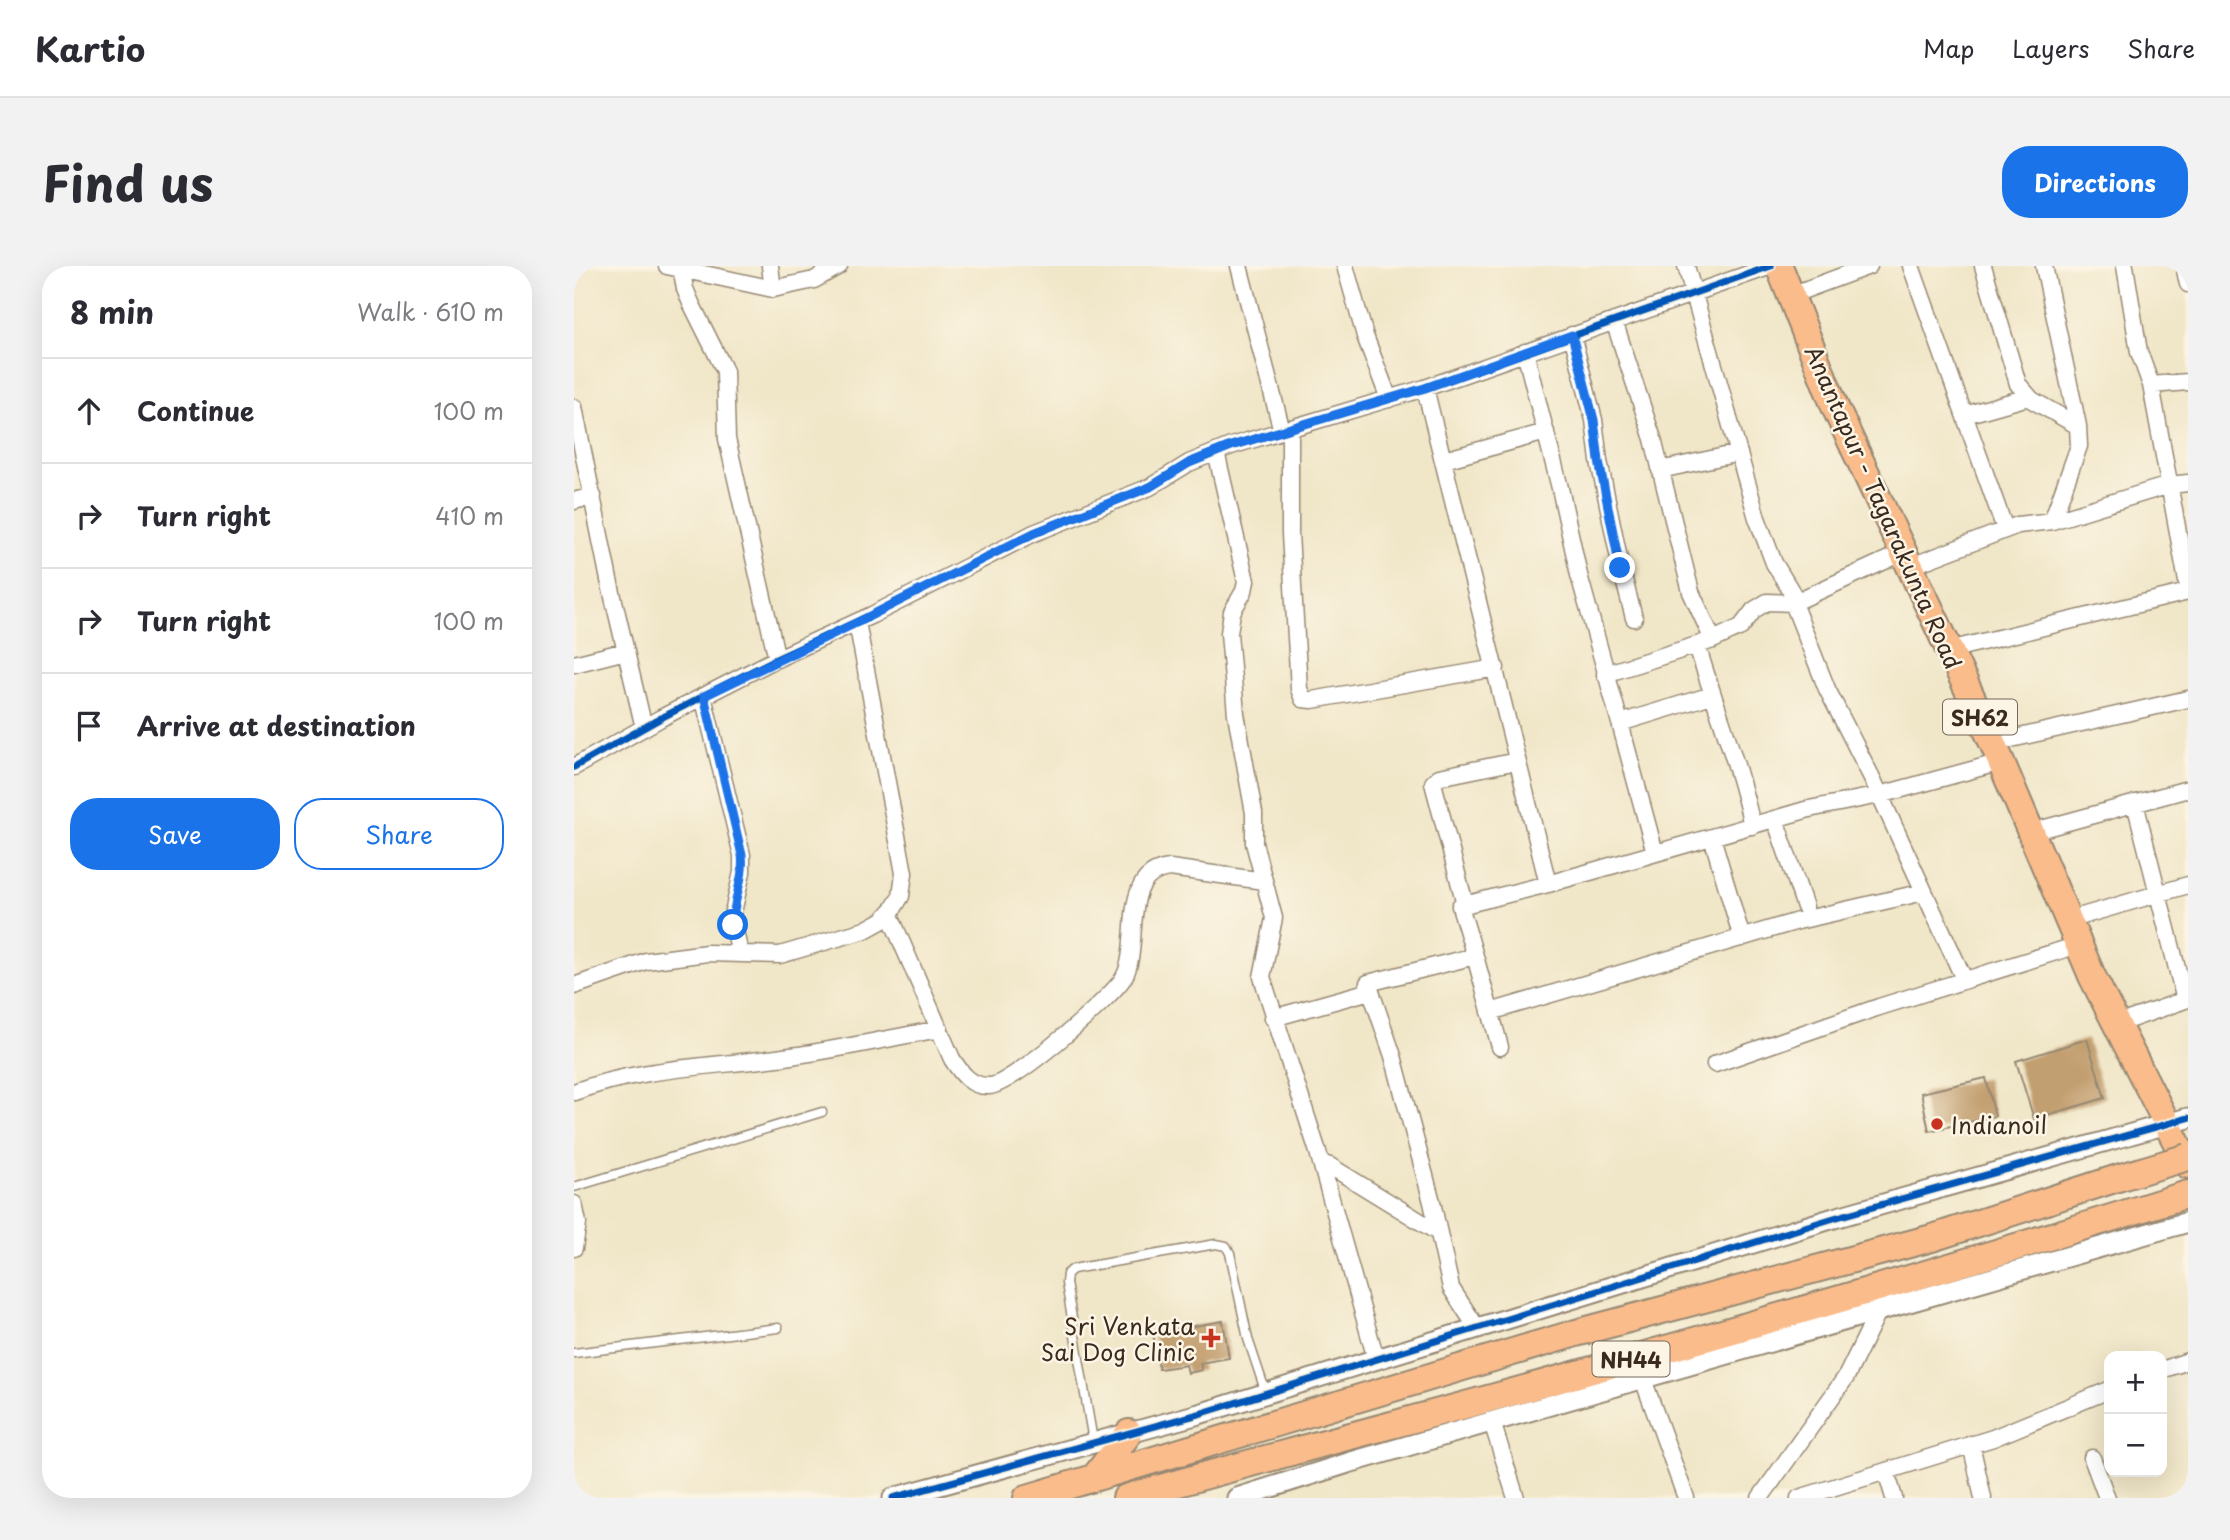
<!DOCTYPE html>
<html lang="en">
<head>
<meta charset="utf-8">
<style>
  :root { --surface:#fff; --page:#f2f2f3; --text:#2b2b33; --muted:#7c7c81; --line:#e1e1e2; --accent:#1a73e8 }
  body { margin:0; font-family:"Playpen Sans",sans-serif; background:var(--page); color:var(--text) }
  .controls { position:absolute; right:21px; bottom:21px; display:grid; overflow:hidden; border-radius:14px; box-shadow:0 7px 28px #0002 }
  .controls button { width:63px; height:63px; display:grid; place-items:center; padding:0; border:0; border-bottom:2px solid var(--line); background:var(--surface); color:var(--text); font:35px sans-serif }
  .stop { position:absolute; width:21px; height:21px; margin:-16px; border:5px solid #1a73e8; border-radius:50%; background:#fff }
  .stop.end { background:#1a73e8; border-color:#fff; box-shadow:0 2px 7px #0008 }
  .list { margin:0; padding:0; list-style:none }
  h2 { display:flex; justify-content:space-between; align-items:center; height:91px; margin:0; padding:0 28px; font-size:30px }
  h2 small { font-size:23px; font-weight:400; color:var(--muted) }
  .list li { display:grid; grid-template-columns:46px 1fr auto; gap:21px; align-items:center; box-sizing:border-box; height:105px; padding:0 28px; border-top:2px solid var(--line) }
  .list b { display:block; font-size:26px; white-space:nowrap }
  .list em { font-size:23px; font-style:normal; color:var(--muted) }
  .actions { display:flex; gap:14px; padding:21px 28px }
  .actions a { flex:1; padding:16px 0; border:2px solid var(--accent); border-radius:28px; text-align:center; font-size:24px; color:var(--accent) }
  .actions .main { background:var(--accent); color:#fff }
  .icon { flex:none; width:38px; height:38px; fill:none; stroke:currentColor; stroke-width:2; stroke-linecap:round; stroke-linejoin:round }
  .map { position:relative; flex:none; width:1614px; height:1232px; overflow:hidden; border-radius:28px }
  header { display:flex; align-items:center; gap:42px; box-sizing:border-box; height:98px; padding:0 35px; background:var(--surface); border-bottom:2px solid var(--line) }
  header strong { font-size:33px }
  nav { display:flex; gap:38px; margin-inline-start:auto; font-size:24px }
  .intro { display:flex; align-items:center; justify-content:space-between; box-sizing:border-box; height:168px; padding:0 42px }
  h1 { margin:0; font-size:49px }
  .button { padding:18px 32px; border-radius:28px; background:var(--accent); color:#fff; font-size:24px; font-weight:700 }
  main { display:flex; gap:42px; padding:0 42px }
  aside { flex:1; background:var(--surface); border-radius:28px; box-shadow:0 7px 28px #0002 }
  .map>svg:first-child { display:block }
</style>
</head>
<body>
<header>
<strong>Kartio</strong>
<nav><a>Map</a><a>Layers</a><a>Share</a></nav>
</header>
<div class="intro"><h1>Find us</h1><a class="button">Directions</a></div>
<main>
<aside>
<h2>8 min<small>Walk · 610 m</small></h2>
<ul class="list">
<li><svg class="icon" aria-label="ahead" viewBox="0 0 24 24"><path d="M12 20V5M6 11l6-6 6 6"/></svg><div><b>Continue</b></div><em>100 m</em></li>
<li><svg class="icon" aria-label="right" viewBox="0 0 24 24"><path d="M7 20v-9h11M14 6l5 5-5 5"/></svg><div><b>Turn right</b></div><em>410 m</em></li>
<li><svg class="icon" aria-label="right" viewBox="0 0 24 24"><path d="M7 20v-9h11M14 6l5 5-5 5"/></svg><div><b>Turn right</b></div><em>100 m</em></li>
<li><svg class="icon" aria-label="arrive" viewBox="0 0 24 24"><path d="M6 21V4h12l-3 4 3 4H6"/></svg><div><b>Arrive at destination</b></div></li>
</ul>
<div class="actions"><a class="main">Save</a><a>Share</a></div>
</aside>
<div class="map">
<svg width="1614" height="1232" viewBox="0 0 1614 1232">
  <rect width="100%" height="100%" fill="#fcf5e5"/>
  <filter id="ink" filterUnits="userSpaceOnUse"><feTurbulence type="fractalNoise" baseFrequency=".0143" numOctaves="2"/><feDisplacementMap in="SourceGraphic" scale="14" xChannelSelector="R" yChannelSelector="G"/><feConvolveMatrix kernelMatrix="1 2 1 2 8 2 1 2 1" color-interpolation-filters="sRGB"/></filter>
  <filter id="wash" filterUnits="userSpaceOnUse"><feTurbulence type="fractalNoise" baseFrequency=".00686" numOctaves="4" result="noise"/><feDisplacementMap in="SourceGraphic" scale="28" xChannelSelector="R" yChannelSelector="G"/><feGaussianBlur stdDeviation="1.57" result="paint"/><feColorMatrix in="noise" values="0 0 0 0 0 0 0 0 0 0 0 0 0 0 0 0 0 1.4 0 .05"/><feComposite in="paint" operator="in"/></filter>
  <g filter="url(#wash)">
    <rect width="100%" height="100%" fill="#f0e6c8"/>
    <g id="blocks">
      <!-- building -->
      <path fill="#c29f6f" d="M1513 773 1531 832 1460 853 1442 795Z
        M1412 812 1421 850 1355 865 1347 827Z
        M649 1055 655 1092 626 1097 628 1104 614 1107 612 1099 585 1103 579 1067Z"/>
    </g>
  </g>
  <g filter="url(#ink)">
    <use href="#blocks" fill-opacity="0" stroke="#968873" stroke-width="2"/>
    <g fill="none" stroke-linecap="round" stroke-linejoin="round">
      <!-- service casing -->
      <g stroke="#968873" stroke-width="11">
        <path id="service" d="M0 921 248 846
          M0 1087 204 1062
          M519 1175 492 1017 493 1008 499 1003 642 978 652 980 656 987 674 1073 692 1127"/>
      </g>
      <!-- minor casing -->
      <g stroke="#968873" stroke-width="19">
        <path id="minor" d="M93 0 199 23 240 14 265 0
          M107 0 111 23 117 37 151 105 153 173 203 393
          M196 0 199 23
          M665 0 708 165
          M771 0 791 70 815 133
          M1112 0 1183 252 1200 297 1223 335
          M1337 0 1431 263
          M1409 0 1444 118 1458 134 1504 160
          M1551 0 1565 86 1577 119 1614 116
          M1610 0 1614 18
          M1217 29 1295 0
          M1040 55 1079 173 1117 326 1139 374
          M998 69 1020 154 1025 195 1047 302 1060 352
          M951 86 986 222 1005 309 1046 457
          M1577 119 1614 321
          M851 122 974 618
          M0 141 35 314 70 462
          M1391 149 1454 131
          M716 162V268L725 423 729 433 738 434 922 402
          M642 186 672 315 670 325 658 346 655 367 662 448 680 547V577L700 652 688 711 744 886 802 1093
          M870 194 972 166
          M1086 204 1165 187
          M0 235 19 230
          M1478 255 1595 219 1614 217
          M1335 301 1444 259 1478 255 1505 180 1504 160 1470 0
          M1219 337 1253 423 1299 514 1390 713
          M1123 379C1141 440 1165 498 1178 560
          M1375 384 1614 326
          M0 398 52 385
          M1031 408 1139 374 1167 361 1180 344 1193 336 1219 337 1328 287
          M129 430 168 589V606L158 651 166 688
          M1419 477 1614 433
          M0 501 87 452 200 394 298 349 460 267 576 221 615 197 657 180 851 122 1197 0
          M1561 537 1611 734
          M1201 553 1231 641
          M1457 566 1614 523
          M1138 571 1168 672
          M1081 587 1046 457 1138 429
          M891 638 859 517 865 511 943 495
          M315 647 378 793C387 807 397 821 415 820 437 820 539 731 550 711 568 679 544 607 596 602L690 615
          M1494 654 1614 619
          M901 690 926 781
          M0 720 72 695 133 687 206 689 291 664 309 654 319 643 327 630 330 607 283 356
          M916 746 1224 655 1350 626
          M699 752 796 725
          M1543 758 1614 733
          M1141 798 1305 741 1504 679
          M0 826C69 800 145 801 217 790 267 783 316 772 366 763
          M747 897 756 900 865 967
          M0 938 4 957 0 982
          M903 1062 877 1022 858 936 819 790 794 717 901 690 886 640 974 618 1235 543 1306 529 1427 496
          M1588 1104 1614 1095
          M1069 1113 1112 1232
          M918 1156 942 1232
          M1397 1178 1409 1232
          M1518 1192 1533 1232
          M1312 1205 1320 1232
          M1186 1232 1272 1111 1304 1046
          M1225 1232 1419 1172 1535 1124"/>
      </g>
      <!-- tertiary casing -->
      <g stroke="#968873" stroke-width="23">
        <path id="tertiary" d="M319 1232 625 1148 1260 952 1614 852
          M663 1232 774 1197 1614 956"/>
      </g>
      <!-- primary casing -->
      <g stroke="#968873" stroke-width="30">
        <path id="primary" d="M1205 0 1261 141 1419 477 1518 710 1614 899"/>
      </g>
      <!-- trunk casing -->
      <g stroke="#968873" stroke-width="30">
        <path id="trunk" d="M520 1212 555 1167
          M453 1232 1002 1067 1358 972 1547 911
          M552 1232C707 1187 863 1148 1018 1104 1217 1048 1417 990 1614 928"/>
      </g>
      <!-- service -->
      <use href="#service" stroke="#fff" stroke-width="8"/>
      <!-- minor -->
      <use href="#minor" stroke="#fff" stroke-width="16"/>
      <!-- tertiary -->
      <use href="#tertiary" stroke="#fff" stroke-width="19"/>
      <!-- primary -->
      <use href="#primary" stroke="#fabc8b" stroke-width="26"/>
      <!-- trunk -->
      <use href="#trunk" stroke="#fabc8b" stroke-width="26"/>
      <!-- trunk-bridge casing -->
      <g stroke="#968873" stroke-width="30" stroke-linecap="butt">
        <path id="trunk-bridge" d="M1547 911 1614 891"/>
      </g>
      <!-- trunk-bridge -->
      <use href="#trunk-bridge" stroke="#fabc8b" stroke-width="26"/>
      <!-- cycleway casing -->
      <g stroke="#fcf5e5" stroke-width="11">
        <path id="cycleway" d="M0 501 87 452 200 394 298 349 460 267 576 221 615 197 657 180 851 122 1197 0
          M319 1232 625 1148 1260 952 1614 852"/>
      </g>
      <!-- cycleway -->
      <use href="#cycleway" stroke="#0057b8" stroke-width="7"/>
    </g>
  </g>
  <g fill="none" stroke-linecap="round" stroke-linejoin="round" filter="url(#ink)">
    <!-- route -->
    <path stroke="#1a73e8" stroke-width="9" d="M159 659C158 635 171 613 168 589L130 430 284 356 460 267 576 221 615 197 657 180 851 122 998 69 1020 154 1025 195 1046 302"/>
  </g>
  <!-- markers -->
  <g fill="#c8321e" stroke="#fcf5e5" stroke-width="2.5">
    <circle cx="1363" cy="858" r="7"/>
    <path d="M633.5 1061.5h7v7h7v7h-7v7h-7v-7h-7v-7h7z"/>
  </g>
  <g text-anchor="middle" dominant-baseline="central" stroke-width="5" stroke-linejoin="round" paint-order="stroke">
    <!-- shield labels -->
    <g fill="#fcf5e5" stroke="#75675a" stroke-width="2">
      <rect x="1369" y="433.5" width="74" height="35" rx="5"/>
      <rect x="1018.5" y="1075.5" width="77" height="35" rx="5"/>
    </g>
    <g font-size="21" font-weight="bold" fill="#3b2a1e">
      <text x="1406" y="451">SH62</text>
      <text x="1057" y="1093">NH44</text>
    </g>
    <!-- street labels -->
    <g font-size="23" fill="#3b2a1e" stroke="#fcf5e5">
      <text transform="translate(1310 241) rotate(66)">Anantapur - Tagarakunta Road</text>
    </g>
    <!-- poi labels -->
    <g font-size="23" fill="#3b2a1e" stroke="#fcf5e5" text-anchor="start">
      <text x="1377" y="858">Indianoil</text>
      <text x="621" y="1059" text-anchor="end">Sri Venkata<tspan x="621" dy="26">Sai Dog Clinic</tspan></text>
    </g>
  </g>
</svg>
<div class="controls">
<button>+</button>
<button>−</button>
</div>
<div class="stop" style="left:159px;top:659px"></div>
<div class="stop end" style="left:1046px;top:302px"></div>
</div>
</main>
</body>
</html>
